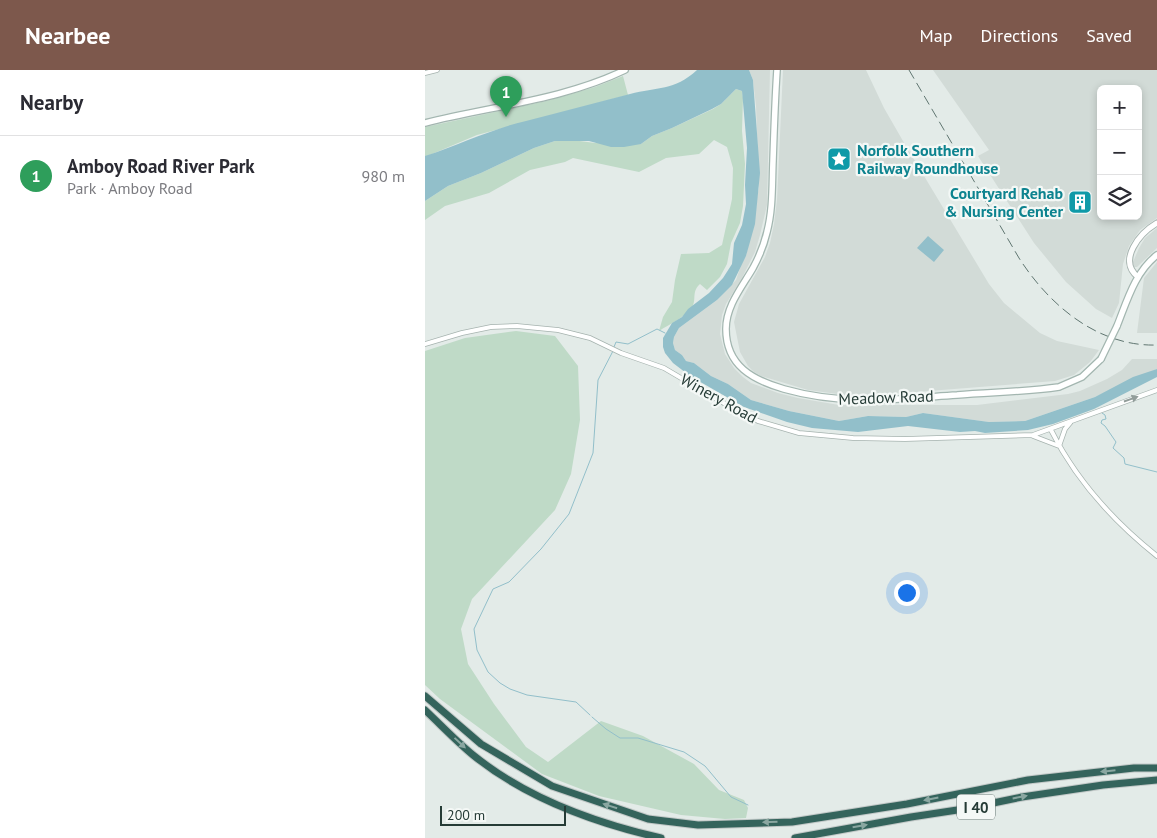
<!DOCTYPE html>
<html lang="en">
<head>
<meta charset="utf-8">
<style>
  :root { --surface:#fff; --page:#f7f7f7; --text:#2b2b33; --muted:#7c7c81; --line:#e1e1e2; --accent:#7d584c }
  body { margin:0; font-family:"PT Sans",sans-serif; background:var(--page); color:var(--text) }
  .controls { position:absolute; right:15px; top:15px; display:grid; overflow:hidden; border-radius:8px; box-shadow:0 2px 8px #0003 }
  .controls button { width:45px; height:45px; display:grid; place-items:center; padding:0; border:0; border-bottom:1px solid var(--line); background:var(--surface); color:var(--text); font:25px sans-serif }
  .scale { position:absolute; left:15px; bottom:12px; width:126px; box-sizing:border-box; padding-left:5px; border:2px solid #253b36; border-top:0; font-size:14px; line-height:18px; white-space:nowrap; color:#253b36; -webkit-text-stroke:4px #f4f8f6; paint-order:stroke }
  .you { position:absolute; left:481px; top:522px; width:18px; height:18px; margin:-12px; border:4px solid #fff; border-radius:50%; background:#1a73e8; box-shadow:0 0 0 8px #1a73e833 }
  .badge { display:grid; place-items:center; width:32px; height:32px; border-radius:50%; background:var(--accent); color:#fff; font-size:16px; font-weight:700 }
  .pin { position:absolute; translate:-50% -41px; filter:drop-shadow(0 1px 2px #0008) }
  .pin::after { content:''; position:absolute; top:26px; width:18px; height:15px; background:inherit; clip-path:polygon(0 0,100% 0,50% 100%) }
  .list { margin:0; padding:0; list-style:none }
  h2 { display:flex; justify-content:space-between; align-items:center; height:65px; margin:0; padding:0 20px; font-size:21px }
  h2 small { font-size:16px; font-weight:400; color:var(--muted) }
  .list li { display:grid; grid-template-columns:32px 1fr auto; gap:15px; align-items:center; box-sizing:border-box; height:80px; padding:0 20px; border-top:1px solid var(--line) }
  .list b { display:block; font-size:19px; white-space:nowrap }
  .list p { margin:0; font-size:16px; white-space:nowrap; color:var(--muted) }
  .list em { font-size:16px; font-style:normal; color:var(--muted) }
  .icon { flex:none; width:28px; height:28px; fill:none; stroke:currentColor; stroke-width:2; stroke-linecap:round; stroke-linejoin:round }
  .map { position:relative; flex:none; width:732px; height:768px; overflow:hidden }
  header { display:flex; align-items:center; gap:30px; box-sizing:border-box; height:70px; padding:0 25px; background:var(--accent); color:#fff }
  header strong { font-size:24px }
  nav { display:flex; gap:28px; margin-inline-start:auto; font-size:18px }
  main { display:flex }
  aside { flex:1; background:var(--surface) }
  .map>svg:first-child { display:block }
</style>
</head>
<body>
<header>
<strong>Nearbee</strong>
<nav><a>Map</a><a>Directions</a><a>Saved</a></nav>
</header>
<main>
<aside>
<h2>Nearby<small></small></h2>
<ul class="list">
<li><span class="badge" style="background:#2e9e5b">1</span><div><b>Amboy Road River Park</b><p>Park · Amboy Road</p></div><em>980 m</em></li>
</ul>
</aside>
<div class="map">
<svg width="732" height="768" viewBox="0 0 732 768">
  <rect width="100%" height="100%" fill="#e3ebe8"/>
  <!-- built -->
  <path fill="#d2dbd7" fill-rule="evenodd" d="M324 0H345L342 135 335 165 330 182 317 208 301 234 297 245 295 264 300 284 309 298 318 307 326 313 353 323 373 328 414 335H552L643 324 655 321 682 309 697 300 707 289H732V299L670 327 600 351 564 352 498 343 481 347 443 346 414 351 364 341 326 330 303 314 286 306 269 293 261 291 257 285 250 280 248 273 249 267 254 258 292 230 311 210 316 195 321 186 331 140 332 127 334 118 331 36 328 10Z
    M358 0H441L459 38 478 71 564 214 579 233 615 263 632 271 674 280 665 292 649 305 630 311 440 326 420 325 383 320 336 306 329 302 323 296 315 282 309 252 314 234 340 187 345 173 349 154 352 130Z
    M508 0H732V148L715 160 704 176 698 194 694 233 687 248 671 239 641 212 609 173 553 86 564 80ZM676 19H713V146H676Z
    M732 158V178L712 197H709L708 192 714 178 720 168Z
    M732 192V263H712L719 208Z"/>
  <!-- green -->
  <path fill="#bfdac7" d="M198 6 203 25 52 65 0 87V57L121 31 170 17Z
    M311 19 317 21 318 28 317 61 320 94 318 136 315 153 306 173 302 194 295 207 282 220 275 214C266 222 272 230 267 237 260 247 245 254 234 261L238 247 247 232 250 210 256 184 284 183 297 175 307 129 308 98 302 77 289 70 274 84 241 88 214 102 148 88 140 92 105 100 64 123 20 136 0 150V131L23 116 56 103 109 78 130 71 147 70 170 73 216 74 227 66 247 58 288 39 296 34Z
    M91 261 130 266 153 296 155 350 146 404 130 440 47 529 36 559 43 594 69 634 101 677 123 692 176 651 218 666 269 694 294 720 319 730 323 738 321 748 300 749 256 745 174 726 117 704 15 629 0 615V281L40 268Z"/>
  <!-- water -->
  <path fill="#92bfca" d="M272 0H324L328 10 335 103 330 154 321 186 307 215 292 230 254 258 249 267 248 273 250 280 257 285 261 291 269 293 286 306 303 314 326 330 364 341 414 351 443 346 481 347 498 343 564 352 600 351 670 327 708 307 732 299V307L669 339 628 354 603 360 560 363 550 361 535 362 483 356 433 362 387 358 362 352 319 337 265 306 248 293 240 283 238 277V268L247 253 257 247 263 239 284 223 298 208 307 194 309 173 317 155 321 134 320 115 322 78 317 21 311 19 296 34 287 39 247 58 227 66 216 74 199 77H186L164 71H130L109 78 56 103 23 116 0 131V86C34 75 66 59 101 51 136 42 170 33 205 24 232 17 249 21 272 0Z
    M503 166 519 180 509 192 492 178Z"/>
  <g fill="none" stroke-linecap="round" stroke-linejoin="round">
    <!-- stream -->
    <path stroke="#92bfca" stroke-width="1" d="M189 277 191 272 203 274 232 259 240 263
      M677 343 680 345 681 349 677 350 676 353 680 356 691 372 688 378 699 388 700 394 732 402
      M165 645 151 632 102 625 85 619 75 613 63 602 52 580 49 559 68 519 84 512 116 479 144 444 168 383 173 310 188 281
      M167 647 181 659 195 668H213L259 682 280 696 306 727 323 735"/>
    <!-- minor casing -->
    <g stroke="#a6b3af" stroke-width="5.5">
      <path id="minor" d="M0 3 12 0
        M0 274 37 263 66 257 92 256 133 260 165 268 196 283 239 298 295 331 333 351 374 363 428 368 480 369 608 365 732 320
        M626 360C651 410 688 451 732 486
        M608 366 634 376 640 359 645 353"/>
    </g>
    <!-- tertiary casing -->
    <g stroke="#a6b3af" stroke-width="7">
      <path id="tertiary" d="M713 207C692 190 715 163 732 153"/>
    </g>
    <!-- secondary casing -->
    <g stroke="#a3b6b0" stroke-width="8">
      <path id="secondary" d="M352 0C350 30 349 61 348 91 347 115 348 139 342 162 339 175 334 187 328 198 317 217 301 236 301 259 301 296 328 310 359 319 419 336 471 329 532 325 565 322 600 322 634 317L657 307 676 289
        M0 53C67 36 138 30 200 0
        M692 256C702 231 710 202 732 185"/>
    </g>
    <!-- motorway casing -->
    <g stroke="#c2c8c7" stroke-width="9">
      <path id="motorway" d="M0 626 56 674 127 716 223 749 273 755 367 752 482 734 603 710 709 698H732
        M0 640C16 655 31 671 48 685 101 728 170 753 236 768
        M370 768 486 747 539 739 597 727 678 715 732 710"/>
    </g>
    <!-- minor -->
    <use href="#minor" stroke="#fff" stroke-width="4"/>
    <!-- tertiary -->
    <use href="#tertiary" stroke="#fff" stroke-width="5"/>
    <!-- secondary -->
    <use href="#secondary" stroke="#fff" stroke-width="5.5"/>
    <!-- motorway -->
    <use href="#motorway" stroke="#34645c" stroke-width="7"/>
    <!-- rail -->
    <path stroke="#607671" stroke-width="1" stroke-dasharray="10 5" stroke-linecap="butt" d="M484 0 594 188C624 235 673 277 732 275"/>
    <!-- secondary-bridge casing -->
    <g stroke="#a3b6b0" stroke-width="8" stroke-linecap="butt">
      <path id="secondary-bridge" d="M676 289 692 256"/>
    </g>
    <!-- secondary-bridge -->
    <use href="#secondary-bridge" stroke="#fff" stroke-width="5.5"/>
  </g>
  <!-- one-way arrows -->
  <defs><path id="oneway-solid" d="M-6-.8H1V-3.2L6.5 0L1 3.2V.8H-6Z" transform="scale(1.25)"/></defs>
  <use fill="#929d9a" href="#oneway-solid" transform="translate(706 329) rotate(-19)"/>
  <g fill="#8aa7a1">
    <use href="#oneway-solid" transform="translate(35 673) rotate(43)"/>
    <use href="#oneway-solid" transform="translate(683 701) rotate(174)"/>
    <use href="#oneway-solid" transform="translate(595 727) rotate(-11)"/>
    <use href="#oneway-solid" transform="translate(506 729) rotate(169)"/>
    <use href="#oneway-solid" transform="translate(185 736) rotate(-162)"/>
    <use href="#oneway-solid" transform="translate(345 752) rotate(178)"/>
    <use href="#oneway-solid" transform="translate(435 756) rotate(-10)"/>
  </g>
  <!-- icons -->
  <defs>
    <g id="sight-square" transform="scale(1.25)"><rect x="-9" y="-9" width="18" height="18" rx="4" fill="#0f9aa8" stroke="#f4f8f6"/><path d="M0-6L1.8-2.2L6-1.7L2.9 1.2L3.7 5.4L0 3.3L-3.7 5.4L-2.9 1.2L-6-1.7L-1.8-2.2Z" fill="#fff"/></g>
    <g id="building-square" transform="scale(1.25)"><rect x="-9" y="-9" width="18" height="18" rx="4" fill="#0f9aa8" stroke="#f4f8f6"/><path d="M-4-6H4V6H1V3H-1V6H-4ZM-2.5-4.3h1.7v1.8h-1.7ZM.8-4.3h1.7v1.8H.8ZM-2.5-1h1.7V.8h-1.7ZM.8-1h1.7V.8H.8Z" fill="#fff"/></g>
  </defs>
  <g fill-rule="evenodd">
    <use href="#sight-square" x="414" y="89"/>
    <use href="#building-square" x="655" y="132"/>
  </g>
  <g text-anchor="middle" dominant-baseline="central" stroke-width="4.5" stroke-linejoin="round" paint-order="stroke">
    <!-- shield labels -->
    <rect fill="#f4f8f6" stroke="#637470" stroke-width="1" x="532" y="724.5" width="38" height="25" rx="4"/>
    <g font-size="15" font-weight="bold" fill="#253b36">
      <text x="551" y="737">I 40</text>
    </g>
    <!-- culture labels -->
    <g font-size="16" font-weight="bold" fill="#0d838f" stroke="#f4f8f6" text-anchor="start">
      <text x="432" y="80">Norfolk Southern<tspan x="432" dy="18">Railway Roundhouse</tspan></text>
      <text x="638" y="123" text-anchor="end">Courtyard Rehab<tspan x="638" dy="18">&amp; Nursing Center</tspan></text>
    </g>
    <!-- street labels -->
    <g font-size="16" fill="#253b36" stroke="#f4f8f6">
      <text transform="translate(461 327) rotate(-2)">Meadow Road</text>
      <text transform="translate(294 328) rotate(29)">Winery Road</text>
    </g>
  </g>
</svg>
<div class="controls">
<button>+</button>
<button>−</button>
<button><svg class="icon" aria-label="layers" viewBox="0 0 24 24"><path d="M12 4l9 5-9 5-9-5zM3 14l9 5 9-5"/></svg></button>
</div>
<div class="scale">200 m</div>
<div class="you"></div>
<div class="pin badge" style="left:81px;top:47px;background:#2e9e5b">1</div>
</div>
</main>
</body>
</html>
